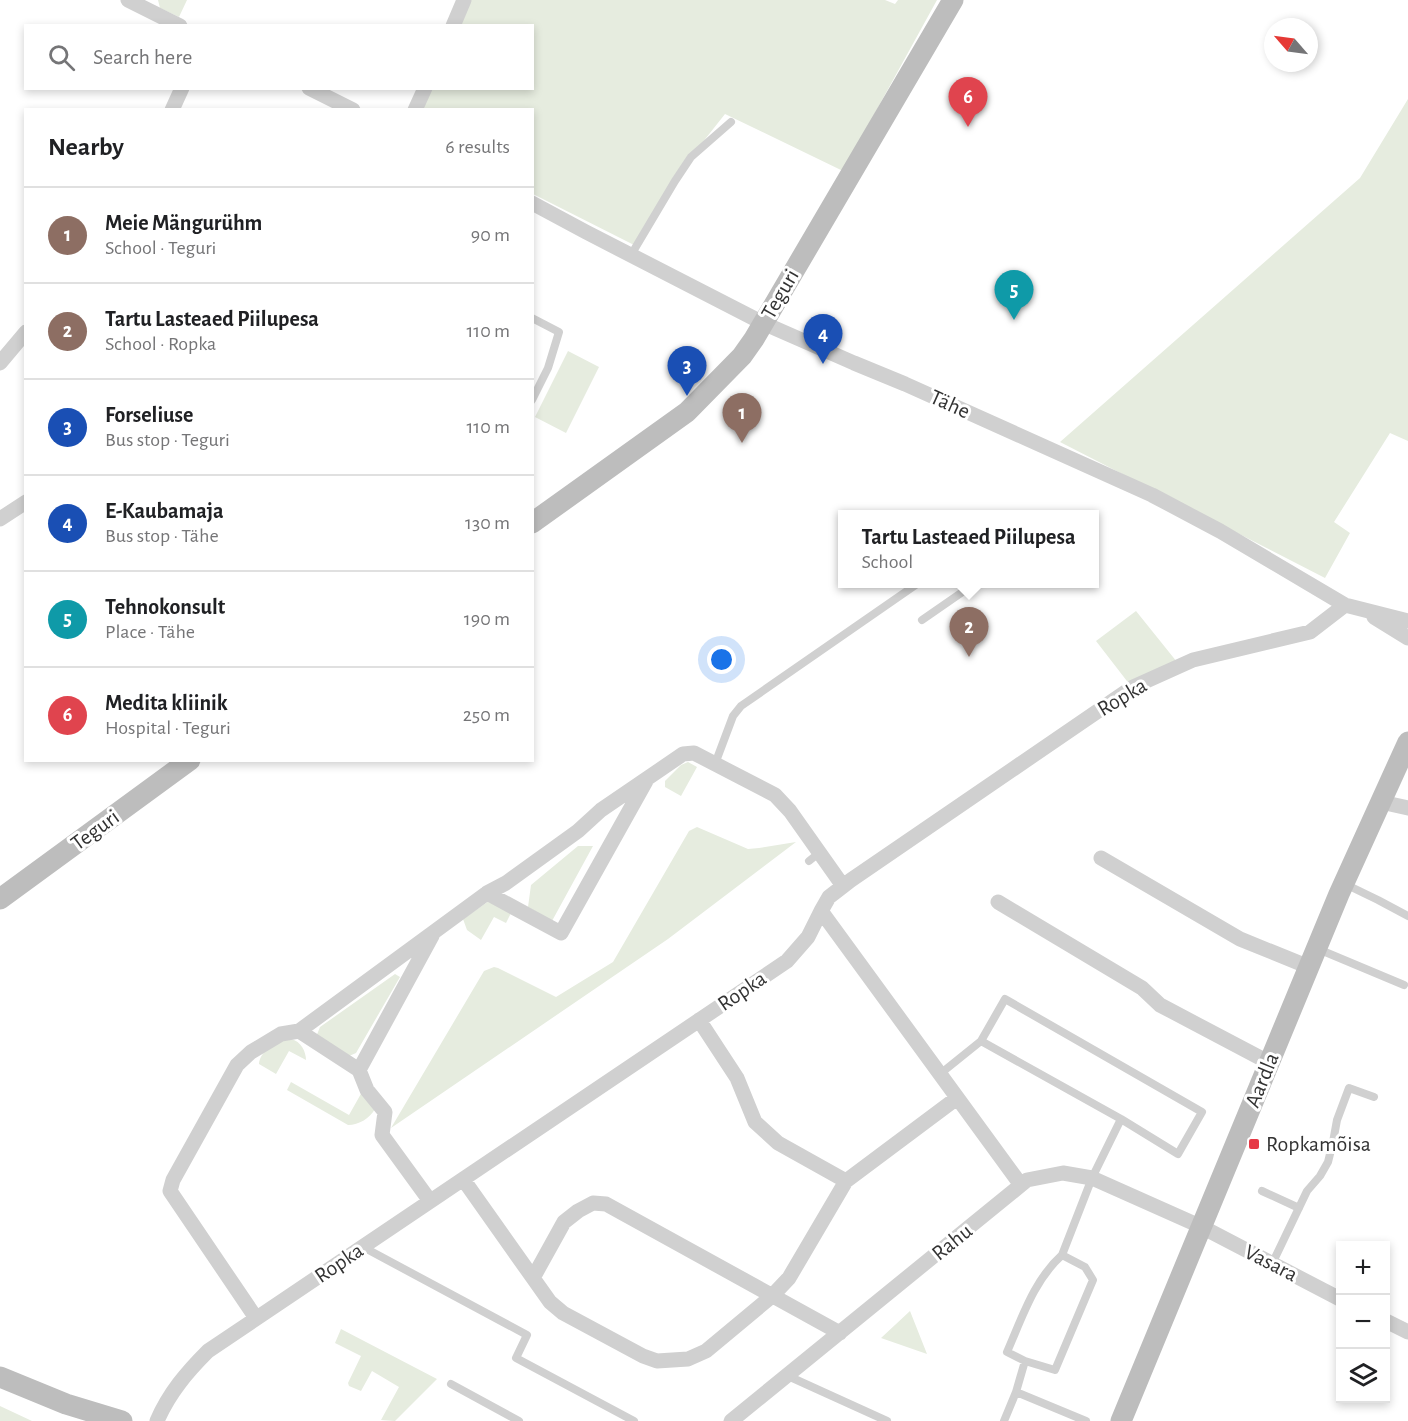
<!DOCTYPE html>
<html lang="en">
<head>
<meta charset="utf-8">
<style>
  :root { --surface:#fff; --page:#f6f6f6; --text:#202124; --muted:#757577; --line:#e0e0e0; --accent:#2563eb }
  body { margin:0; font-family:"Alegreya Sans",sans-serif; background:var(--page); color:var(--text) }
  .controls { position:absolute; right:18px; bottom:18px; display:grid; overflow:hidden; border-radius:0px; box-shadow:0 3px 9px #0003 }
  .controls button { width:54px; height:54px; display:grid; place-items:center; padding:0; border:0; border-bottom:2px solid var(--line); background:var(--surface); color:var(--text); font:30px sans-serif }
  .compass { position:absolute; left:1264px; top:18px; width:54px; height:54px; border-radius:50%; background:var(--surface); box-shadow:0 3px 9px #0003; rotate:298deg }
  .you { position:absolute; left:722px; top:660px; width:21px; height:21px; margin:-15px; border:4px solid #fff; border-radius:50%; background:#1a73e8; box-shadow:0 0 0 9px #1a73e833 }
  .badge { display:grid; place-items:center; width:39px; height:39px; border-radius:50%; background:var(--accent); color:#fff; font-size:20px; font-weight:700 }
  .pin { position:absolute; translate:-50% -50px; filter:drop-shadow(0 2px 3px #0008) }
  .pin::after { content:''; position:absolute; top:32px; width:21px; height:18px; background:inherit; clip-path:polygon(0 0,100% 0,50% 100%) }
  .popup { position:absolute; left:838px; top:510px; width:261px; height:78px; box-sizing:border-box; display:grid; place-content:center; border-radius:0px; background:var(--surface); filter:drop-shadow(0 2px 4px #0005); font-size:20px; white-space:nowrap; color:var(--muted) }
  .popup b { font-size:22px; color:var(--text) }
  .popup::after { content:''; position:absolute; left:50%; top:100%; margin-left:-12px; border:12px solid transparent; border-top-color:var(--surface) }
  .list { margin:0; padding:0; list-style:none }
  h2 { display:flex; justify-content:space-between; align-items:center; height:78px; margin:0; padding:0 24px; font-size:26px }
  h2 small { font-size:20px; font-weight:400; color:var(--muted) }
  .list li { display:grid; grid-template-columns:39px 1fr auto; gap:18px; align-items:center; box-sizing:border-box; height:96px; padding:0 24px; border-top:2px solid var(--line) }
  .list b { display:block; font-size:22px; white-space:nowrap }
  .list p { margin:0; font-size:20px; white-space:nowrap; color:var(--muted) }
  .list em { font-size:20px; font-style:normal; color:var(--muted) }
  .icon { flex:none; width:33px; height:33px; fill:none; stroke:currentColor; stroke-width:2; stroke-linecap:round; stroke-linejoin:round }
  .map { position:relative; flex:none; width:1408px; height:1421px; overflow:hidden }
  .search { position:absolute; background:var(--surface); box-shadow:0 3px 9px #0003; left:24px; top:24px; width:510px; height:66px; display:flex; align-items:center; gap:15px; box-sizing:border-box; padding:0 21px; border-radius:0px; color:var(--muted); font-size:22px }
  .panel { position:absolute; background:var(--surface); box-shadow:0 3px 9px #0003; left:24px; top:108px; width:510px; height:654px; border-radius:0px }
  .map>svg:first-child { display:block }
</style>
</head>
<body>
<div class="map">
<svg width="1408" height="1421" viewBox="0 0 1408 1421">
  <rect width="100%" height="100%" fill="#fff"/>
  <!-- green -->
  <path fill="#e6ecdf" d="M158 0H187L179 17 160 8Z
    M468 0H885L895 4 898 0H937L843 171 725 114 691 157 636 246 533 194 532 110H421L430 89 532 88V26L457 25Z
    M1408 99V441L1390 433 1334 522 1350 533 1325 578 1060 442 1360 178Z
    M568 351 599 367 566 433 535 417Z
    M1136 611 1177 662 1130 685 1096 641Z
    M688 762 697 767 681 796 665 787V781L681 765Z
    M697 827 748 849 759 848 796 842 668 939 391 1128 484 971 494 967 498 968 556 997 613 962 689 831Z
    M578 846H593L552 921 528 907 531 885Z
    M489 901 511 913 506 923 494 917 481 940 467 930 463 919Z
    M395 974 400 977 356 1053 349 1056 316 1037 320 1027Z
    M280 1039C281 1039 290 1039 291 1039 301 1041 306 1052 306 1060L289 1051 276 1074 259 1064C260 1052 272 1046 280 1039Z
    M291 1082 349 1115 362 1092 375 1109C370 1118 359 1125 348 1125L287 1090Z
    M910 1311 927 1354 881 1338Z
    M341 1329 437 1379 395 1421 381 1420 399 1387 372 1371 361 1391 349 1386 348 1383 361 1356 335 1343Z
    M0 1406 32 1421H0Z"/>
  <g fill="none" stroke-linecap="round" stroke-linejoin="round">
    <!-- lane -->
    <path stroke="#d0d0d0" stroke-width="8" d="M631 255 675 181 691 157 731 122
      M532 318 559 332 548 368 532 400
      M922 620 974 584
      M715 764 733 716 741 706 917 584
      M809 861 819 853
      M1345 884 1378 900 1408 916
      M1318 949 1404 985
      M981 1041 1005 999 1202 1112 1178 1154 1121 1119
      M940 1074 981 1041 1121 1119 1092 1178 1062 1255 1085 1267 1093 1280 1055 1370 1025 1361 1016 1392
      M1262 1191 1299 1208
      M363 1247 527 1335 516 1358 634 1421
      M1272 1264 1307 1191 1320 1176 1328 1162 1333 1142 1337 1120 1349 1088 1374 1097
      M1025 1361 1007 1352C1022 1318 1034 1280 1062 1255
      M788 1376 887 1421
      M451 1384 519 1421
      M1004 1421 1016 1392 1086 1421"/>
    <!-- street -->
    <path stroke="#d0d0d0" stroke-width="15" d="M128 0 180 26
      M453 26 464 0
      M309 88 353 110
      M172 110 182 88
      M415 110 425 88
      M532 203 586 232 763 323 854 363 905 384 1152 495 1220 531 1345 605 1408 621
      M0 363 26 332
      M0 519 26 502
      M1374 617 1408 638
      M1381 802 1408 808
      M1101 858 1240 939 1309 967
      M487 893 561 933 646 781
      M998 902 1142 988 1160 1005 1270 1063
      M821 911 1021 1185
      M699 1020 737 1078 755 1122 778 1143 846 1181 789 1278 772 1296 706 1351 688 1359 657 1361 643 1356 563 1313 550 1302 533 1278 564 1222 578 1211 593 1203 606 1204C684 1247 762 1290 840 1333
      M299 1031 359 1070 432 936
      M359 1070 367 1090 385 1112 382 1135 430 1201
      M463 1179 533 1278
      M846 1181 957 1098
      M256 1318 170 1191 173 1180 237 1065 251 1052 281 1034 299 1031 487 893 506 883 578 831 601 810 683 754 694 753 775 795 790 811 843 886
      M1386 1321 1408 1332
      M157 1421C169 1393 187 1372 208 1351L787 961 808 937 821 911 829 897 851 880 1133 687 1193 660 1310 632 1345 605
      M731 1421 1027 1180 1063 1173 1092 1178 1202 1227 1340 1299"/>
    <!-- secondary -->
    <path stroke="#bdbdbd" stroke-width="21" d="M532 523 687 412 742 356 754 339 953 0
      M0 899 190 760
      M0 1377 66 1404 122 1421
      M1121 1421 1339 894 1408 742"/>
  </g>
  <!-- markers -->
  <rect fill="#e63946" stroke="#fff" stroke-width="2" x="1248" y="1138" width="12" height="12" rx="3"/>
  <g text-anchor="middle" dominant-baseline="central" stroke-width="6" stroke-linejoin="round" paint-order="stroke">
    <!-- street labels -->
    <g font-size="22" fill="#333" stroke="#fff">
      <text transform="translate(780 294) rotate(-60)">Teguri</text>
      <text transform="translate(950 404) rotate(24)">Tähe</text>
      <text transform="translate(1122 697) rotate(-31)">Ropka</text>
      <text transform="translate(95 830) rotate(-36)">Teguri</text>
      <text transform="translate(742 991) rotate(-34)">Ropka</text>
      <text transform="translate(1262 1080) rotate(-68)">Aardla</text>
      <text transform="translate(952 1242) rotate(-39)">Rahu</text>
      <text transform="translate(339 1263) rotate(-34)">Ropka</text>
      <text transform="translate(1271 1263) rotate(27)">Vasara</text>
    </g>
    <!-- poi labels -->
    <g font-size="22" fill="#333" stroke="#fff" text-anchor="start">
      <text x="1266" y="1144">Ropkamõisa</text>
    </g>
  </g>
</svg>
<div class="controls">
<button>+</button>
<button>−</button>
<button><svg class="icon" aria-label="layers" viewBox="0 0 24 24"><path d="M12 4l9 5-9 5-9-5zM3 14l9 5 9-5"/></svg></button>
</div>
<svg class="compass" viewBox="-18 -18 36 36"><path d="M0-13l5 13h-10z" fill="#e53935"/><path d="M0 13l5-13h-10z" fill="#757577"/></svg>
<div class="you"></div>
<div class="pin badge" style="left:742px;top:443px;background:#8d6e63">1</div>
<div class="pin badge" style="left:969px;top:657px;background:#8d6e63">2</div>
<div class="popup"><b>Tartu Lasteaed Piilupesa</b>School</div>
<div class="pin badge" style="left:687px;top:396px;background:#1a4fb4">3</div>
<div class="pin badge" style="left:823px;top:364px;background:#1a4fb4">4</div>
<div class="pin badge" style="left:1014px;top:320px;background:#0f9aa8">5</div>
<div class="pin badge" style="left:968px;top:127px;background:#e0444e">6</div>
<div class="search"><svg class="icon" aria-label="search" viewBox="0 0 24 24"><circle cx="10" cy="10" r="6"/><path d="M15 15l6 6"/></svg>Search here</div>
<section class="panel">
<h2>Nearby<small>6 results</small></h2>
<ul class="list">
<li><span class="badge" style="background:#8d6e63">1</span><div><b>Meie Mängurühm</b><p>School · Teguri</p></div><em>90 m</em></li>
<li><span class="badge" style="background:#8d6e63">2</span><div><b>Tartu Lasteaed Piilupesa</b><p>School · Ropka</p></div><em>110 m</em></li>
<li><span class="badge" style="background:#1a4fb4">3</span><div><b>Forseliuse</b><p>Bus stop · Teguri</p></div><em>110 m</em></li>
<li><span class="badge" style="background:#1a4fb4">4</span><div><b>E-Kaubamaja</b><p>Bus stop · Tähe</p></div><em>130 m</em></li>
<li><span class="badge" style="background:#0f9aa8">5</span><div><b>Tehnokonsult</b><p>Place · Tähe</p></div><em>190 m</em></li>
<li><span class="badge" style="background:#e0444e">6</span><div><b>Medita kliinik</b><p>Hospital · Teguri</p></div><em>250 m</em></li>
</ul>
</section>
</div>
</body>
</html>
